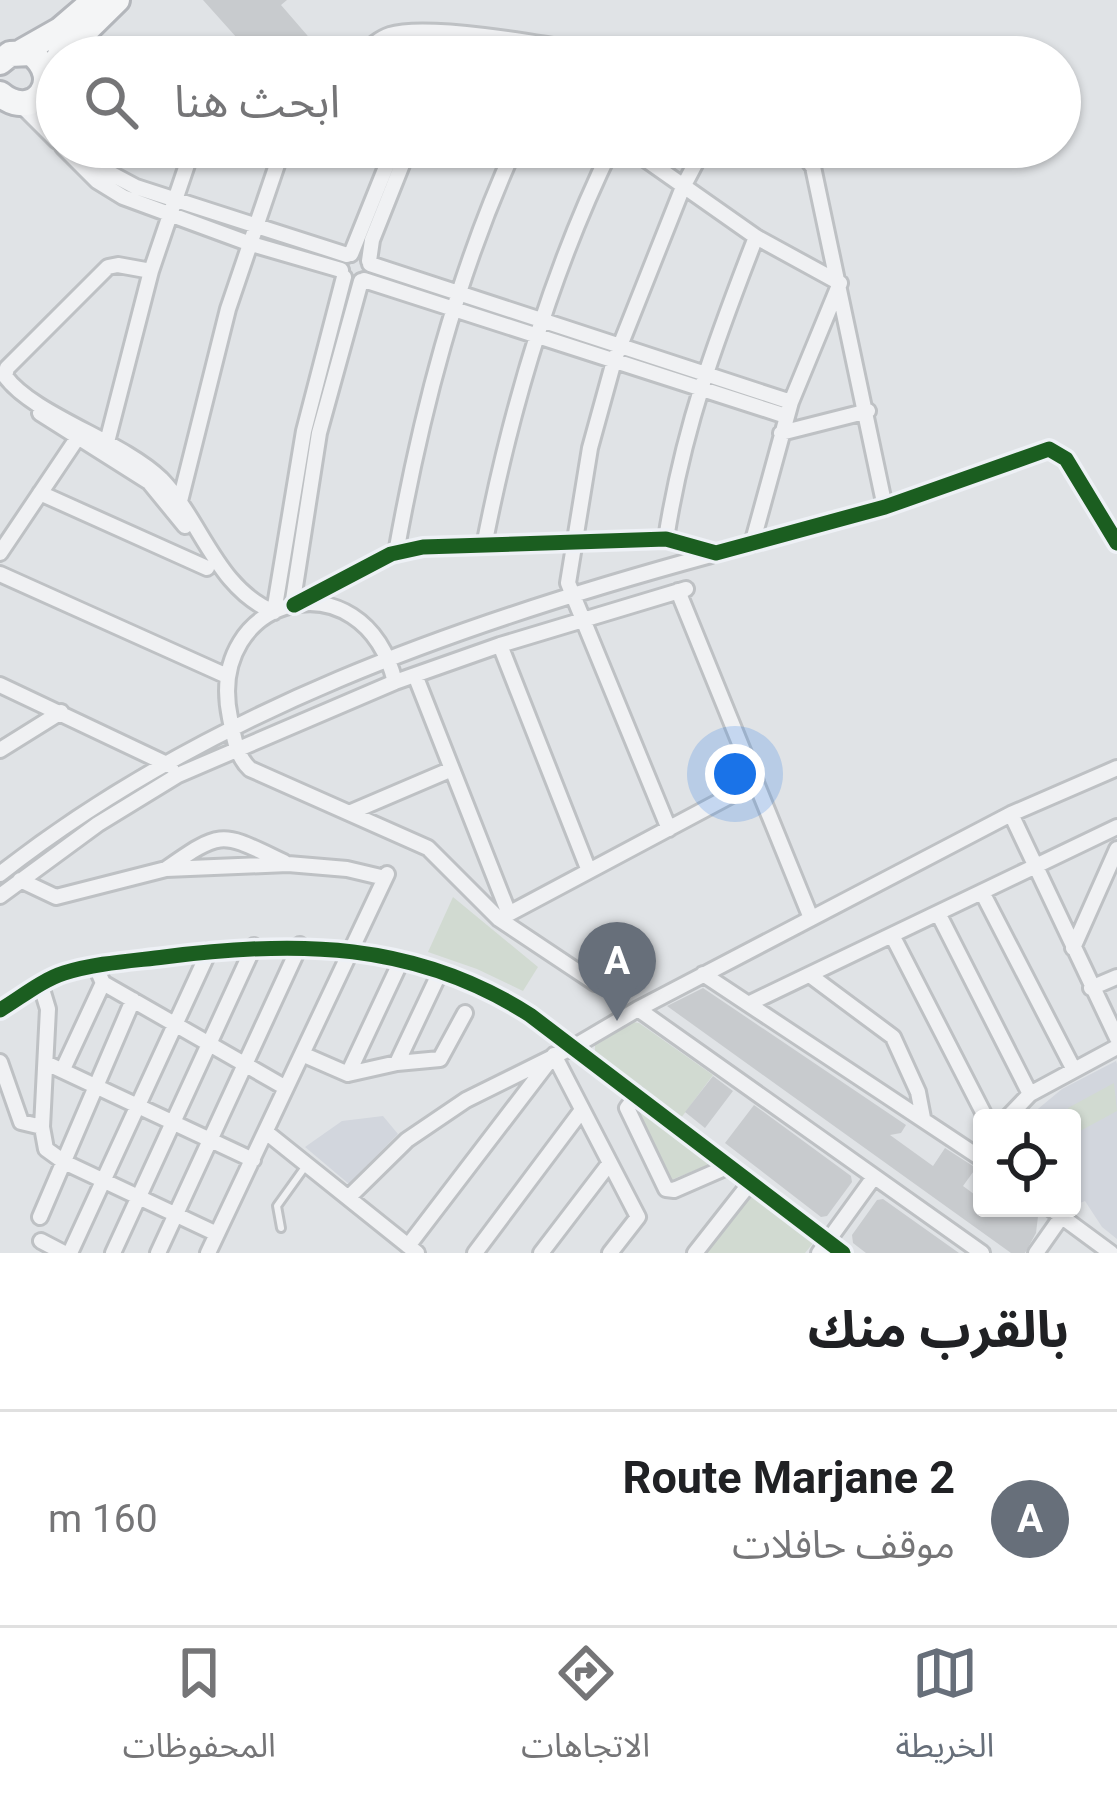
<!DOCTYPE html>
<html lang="ar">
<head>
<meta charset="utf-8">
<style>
  :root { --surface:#fff; --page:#f2f2f2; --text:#202124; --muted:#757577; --line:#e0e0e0; --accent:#676f7a }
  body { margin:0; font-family:Roboto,"Noto Sans Arabic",sans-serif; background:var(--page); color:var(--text); direction:rtl }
  .controls { position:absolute; right:36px; bottom:36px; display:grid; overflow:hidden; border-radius:12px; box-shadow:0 3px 9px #0004 }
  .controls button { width:108px; height:108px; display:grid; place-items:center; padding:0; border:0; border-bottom:3px solid var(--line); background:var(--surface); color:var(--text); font:60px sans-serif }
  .you { position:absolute; left:735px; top:774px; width:42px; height:42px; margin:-30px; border:9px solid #fff; border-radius:50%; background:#1a73e8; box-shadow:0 0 0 18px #1a73e833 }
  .badge { display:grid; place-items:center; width:78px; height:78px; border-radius:50%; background:var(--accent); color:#fff; font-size:39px; font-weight:700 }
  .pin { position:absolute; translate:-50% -99px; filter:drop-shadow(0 3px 6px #0008) }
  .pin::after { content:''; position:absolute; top:63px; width:42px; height:36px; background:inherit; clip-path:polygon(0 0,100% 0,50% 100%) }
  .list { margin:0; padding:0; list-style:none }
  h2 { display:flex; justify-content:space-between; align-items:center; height:156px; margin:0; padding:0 48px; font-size:51px }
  h2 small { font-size:39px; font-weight:400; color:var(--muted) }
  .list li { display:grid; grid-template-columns:78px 1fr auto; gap:36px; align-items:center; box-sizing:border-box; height:216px; padding:0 48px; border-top:3px solid var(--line) }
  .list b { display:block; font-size:45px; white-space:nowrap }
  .list p { margin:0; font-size:39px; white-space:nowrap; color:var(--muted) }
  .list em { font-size:39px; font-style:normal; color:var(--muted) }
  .icon { flex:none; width:66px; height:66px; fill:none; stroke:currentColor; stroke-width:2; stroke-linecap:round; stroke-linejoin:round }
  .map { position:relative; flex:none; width:1117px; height:1253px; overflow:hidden; direction:ltr }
  .search { position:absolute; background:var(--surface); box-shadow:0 3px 9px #0004; left:36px; right:36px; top:36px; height:132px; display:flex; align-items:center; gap:30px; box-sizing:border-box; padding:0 42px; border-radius:66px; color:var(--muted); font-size:45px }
  .sheet { height:372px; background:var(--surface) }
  nav { display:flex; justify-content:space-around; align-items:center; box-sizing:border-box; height:168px; border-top:3px solid var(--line); background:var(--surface); font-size:33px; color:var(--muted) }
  nav a { display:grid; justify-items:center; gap:6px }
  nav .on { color:var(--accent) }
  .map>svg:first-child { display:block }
</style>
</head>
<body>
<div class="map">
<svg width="1117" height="1253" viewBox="0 0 1117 1253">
  <rect width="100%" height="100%" fill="#e0e3e6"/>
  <!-- built -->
  <path fill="#d2d6dd" d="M1116 1061 1117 1064V1239L1102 1227 1085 1201 1072 1206V1118H1027L1062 1089Z
    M383 1116 398 1134 349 1184 305 1147 342 1121Z"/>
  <!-- green -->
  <path fill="#d1dad1" d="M453 897 538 967 523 991 477 969 428 952Z
    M628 1021 639 1023 713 1075 681 1118 595 1054V1043Z
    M1114 1083 1117 1111 1080 1131 1068 1108Z
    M639 1106 712 1161 715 1167 708 1171 703 1167 666 1182 631 1110Z
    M751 1193 814 1242 805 1253H704Z"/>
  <!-- building -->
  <path fill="#c8cbce" d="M203 0H287L281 5 326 57H254Z
    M703 988 906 1125 901 1133 890 1135 933 1166 945 1148 976 1168 963 1186 982 1200V1208L999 1212 1001 1208H1039L1036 1233 1025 1253H1011L667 1006Z
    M713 1076 733 1091 705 1128 685 1112Z
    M754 1105 851 1176 852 1182 827 1216 821 1217 725 1143Z
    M883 1199 959 1253H866L853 1243 852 1235 877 1200Z"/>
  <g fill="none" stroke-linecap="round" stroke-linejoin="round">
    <!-- lane casing -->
    <g stroke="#bec1c4" stroke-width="12">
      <path id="lane" d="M281 1228 277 1206 305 1167"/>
    </g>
    <!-- street casing -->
    <g stroke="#bec1c4" stroke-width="20">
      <path id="street" d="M478 40 502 57
        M225 57 230 53 240 57
        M359 57C368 49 378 39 390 35 431 22 569 49 617 57
        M434 57 444 35
        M450 57 460 35
        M45 89 57 117
        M20 104 57 141
        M63 147 97 181 123 197 248 243 341 270
        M81 147 106 171 136 187 347 255
        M628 147 756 237 840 283
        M798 147 813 167 885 507
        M351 254 394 147
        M369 261 372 240 409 147
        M370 264 791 402
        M151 271 118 265 108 267 7 368 5 376C33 415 122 441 161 479 202 521 216 588 274 612
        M364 280 786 416
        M40 413 149 482 185 526
        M781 433 868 411
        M107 442 151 271 193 147
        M40 493 207 568
        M180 501 228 309 283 147
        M666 539C683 428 716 340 756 237
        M752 544 791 402 840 283
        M484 546C511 407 550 274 612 147
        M0 553 78 437
        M396 553C421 413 456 277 515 147
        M0 574 227 676
        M678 591 811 918
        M294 605 391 554 423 547 666 539 716 553 885 507 1049 449 1066 459 1117 543
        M292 606 319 433 361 281
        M274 612 304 431 344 277
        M500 645 589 871
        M415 675 509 914
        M395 682C363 553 204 595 230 718 234 737 236 756 250 769L428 848 499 919 595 983
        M0 685 171 766
        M0 750 61 712
        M349 813 452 769
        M1011 814 1117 1038
        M669 829 568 583 590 448 614 361 683 187 704 147
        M166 869C224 828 222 833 284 862
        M0 874C206 712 461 623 711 555
        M20 880 56 897 166 869 288 864 347 869 385 878
        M983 894 1074 1070
        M0 896 98 824 178 775 395 682 500 645 686 589
        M939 915 1030 1094
        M499 919 756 782
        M893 937 986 1118
        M1073 948 1117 849
        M96 967 103 983 286 1088
        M703 974 982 1159
        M811 976 893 1037 918 1092 923 1118
        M1091 988 1117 977
        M748 1004 1117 827
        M638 1009 982 1253
        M0 1010C20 998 42 980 64 973 96 963 131 961 164 957 295 940 415 941 530 1015L843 1253
        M302 1054 348 1074 397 1063 440 1059 465 1013
        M0 1062 21 1122 42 1127 48 1009 41 986
        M46 1063 253 1160
        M397 1063 440 972
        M63 1069 103 983
        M348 1074 401 961
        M637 1095 627 1108 666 1189 674 1190 729 1166
        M1007 1118 1030 1094 1117 1047
        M42 1127 46 1149 64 1162 217 1234
        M266 1132 417 1253
        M349 1197 407 1140 466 1100 575 1046 638 1009 1011 814 1117 768
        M1050 1208 1111 1253
        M40 1217 133 1000
        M41 1241 64 1253
        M408 1246 554 1055 638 1217 610 1253
        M70 1253 209 951
        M113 1253 254 946
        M158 1253 300 945
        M208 1253 387 874
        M475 1253 582 1110
        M541 1253 609 1164
        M695 1253 750 1183
        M819 1253 874 1177
        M1036 1253 1062 1216"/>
    </g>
    <!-- highway casing -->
    <g stroke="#b3b6bb" stroke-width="30">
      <path id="highway" d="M23 51 60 30 95 0
        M59 57 117 0
        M0 62 10 54 31 53C66 80 33 122 0 94"/>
    </g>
    <!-- lane -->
    <use href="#lane" stroke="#f0f1f3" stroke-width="6"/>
    <!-- street -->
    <use href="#street" stroke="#f0f1f3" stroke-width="14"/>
    <!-- highway -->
    <use href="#highway" stroke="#f4f5f6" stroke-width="24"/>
    <!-- cycleway casing -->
    <g stroke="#eef1f6" stroke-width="22">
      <path id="cycleway" d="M294 605 391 554 423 547 666 539 716 553 885 507 1049 449 1066 459 1117 543
        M0 1010C20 998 42 980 64 973 96 963 131 961 164 957 295 940 415 941 530 1015L843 1253"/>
    </g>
    <!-- cycleway -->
    <use href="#cycleway" stroke="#1b5e20" stroke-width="15"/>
  </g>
</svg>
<div class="controls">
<button><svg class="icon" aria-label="locate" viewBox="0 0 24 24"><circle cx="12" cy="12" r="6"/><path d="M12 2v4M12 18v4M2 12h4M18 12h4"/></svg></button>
</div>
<div class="you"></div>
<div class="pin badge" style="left:617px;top:1021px">A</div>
<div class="search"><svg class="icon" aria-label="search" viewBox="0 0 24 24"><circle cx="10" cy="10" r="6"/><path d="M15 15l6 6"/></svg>ابحث هنا</div>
</div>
<section class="sheet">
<h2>بالقرب منك<small></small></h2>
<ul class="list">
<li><span class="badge">A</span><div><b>Route Marjane 2</b><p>موقف حافلات</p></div><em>160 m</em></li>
</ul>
</section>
<nav>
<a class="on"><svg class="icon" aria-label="map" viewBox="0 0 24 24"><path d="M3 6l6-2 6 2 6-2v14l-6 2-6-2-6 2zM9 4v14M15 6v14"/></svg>الخريطة</a>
<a><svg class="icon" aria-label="directions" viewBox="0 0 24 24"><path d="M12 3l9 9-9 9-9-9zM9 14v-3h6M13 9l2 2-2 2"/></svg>الاتجاهات</a>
<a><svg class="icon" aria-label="saved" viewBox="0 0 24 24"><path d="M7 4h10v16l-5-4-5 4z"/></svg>المحفوظات</a>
</nav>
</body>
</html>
